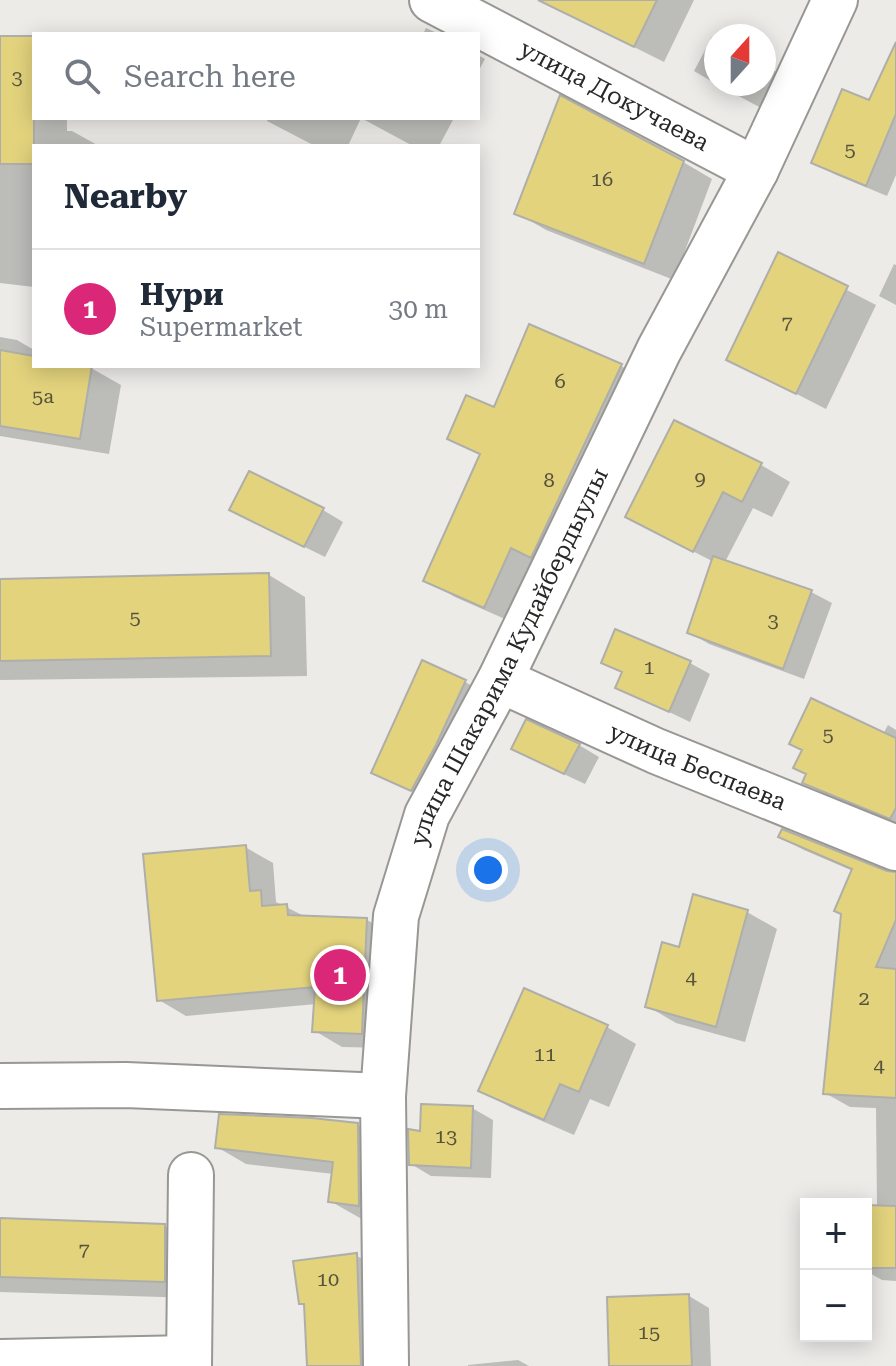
<!DOCTYPE html>
<html lang="en">
<head>
<meta charset="utf-8">
<style>
  :root { --surface:#fff; --page:#f6f6f7; --text:#1f2937; --muted:#747a83; --line:#e0e1e3; --accent:#db2777 }
  body { margin:0; font-family:"Roboto Serif",serif; background:var(--page); color:var(--text) }
  .controls { position:absolute; right:24px; bottom:24px; display:grid; overflow:hidden; border-radius:0px; box-shadow:0 4px 20px #0003 }
  .controls button { width:72px; height:72px; display:grid; place-items:center; padding:0; border:0; border-bottom:2px solid var(--line); background:var(--surface); color:var(--text); font:40px sans-serif }
  .compass { position:absolute; left:704px; top:24px; width:72px; height:72px; border-radius:50%; background:var(--surface); box-shadow:0 4px 20px #0003; rotate:21deg }
  .you { position:absolute; left:488px; top:870px; width:28px; height:28px; margin:-20px; border:6px solid #fff; border-radius:50%; background:#1a73e8; box-shadow:0 0 0 12px #1a73e833 }
  .badge { display:grid; place-items:center; width:52px; height:52px; border-radius:50%; background:var(--accent); color:#fff; font-size:26px; font-weight:700 }
  .pin { position:absolute; translate:-50% -50%; border:4px solid #fff; box-shadow:0 2px 8px #0006 }
  .list { margin:0; padding:0; list-style:none }
  h2 { display:flex; justify-content:space-between; align-items:center; height:104px; margin:0; padding:0 32px; font-size:34px }
  h2 small { font-size:26px; font-weight:400; color:var(--muted) }
  .list li { display:grid; grid-template-columns:52px 1fr auto; gap:24px; align-items:center; box-sizing:border-box; height:120px; padding:0 32px; border-top:2px solid var(--line) }
  .list b { display:block; font-size:30px; white-space:nowrap }
  .list p { margin:0; font-size:26px; white-space:nowrap; color:var(--muted) }
  .list em { font-size:26px; font-style:normal; color:var(--muted) }
  .icon { flex:none; width:44px; height:44px; fill:none; stroke:currentColor; stroke-width:2; stroke-linecap:round; stroke-linejoin:round }
  .map { position:relative; flex:none; width:896px; height:1366px; overflow:hidden }
  .search { position:absolute; background:var(--surface); box-shadow:0 4px 20px #0003; left:32px; top:32px; width:448px; height:88px; display:flex; align-items:center; gap:20px; box-sizing:border-box; padding:0 28px; border-radius:0px; color:var(--muted); font-size:30px }
  .panel { position:absolute; background:var(--surface); box-shadow:0 4px 20px #0003; left:32px; top:144px; width:448px; height:224px; border-radius:0px }
  .map>svg:first-child { display:block }
</style>
</head>
<body>
<div class="map">
<svg width="896" height="1366" viewBox="0 0 896 1366">
  <rect width="100%" height="100%" fill="#ecebe8"/>
  <!-- shadow -->
  <path fill="#0003" d="M540 0H694L664 62Z
    M426 28 439 34H423Z
    M712 37 716 40V84L694 71Z
    M0 38H34V118H67V131H72L99 146H34V287L0 283Z
    M896 46V175L887 196 834 174 814 163 870 103Z
    M478 55 485 59 478 72Z
    M764 65 783 76 765 110 716 84H764Z
    M268 118H361L348 146H315L267 121Z
    M361 118H454L439 146H413Z
    M683 162 712 179 674 280 546 230 517 213Z
    M779 255 876 305 826 409 728 359Z
    M894 264 896 265V305L879 296Z
    M530 327 621 366 650 382 514 623 455 597 426 580 482 456 449 438 495 410Z
    M0 337 17 340 34 350V366L91 368 121 385 109 454 0 436Z
    M761 465 790 482 772 517 753 508 725 562 811 592 832 603 804 679 709 644 689 632 714 562 657 533Z
    M323 510 343 522 325 557 252 521Z
    M269 575 305 597 307 676 0 680V581Z
    M603 662 690 663 710 674 690 722 617 687 623 673Z
    M465 682 485 693 432 801 373 772Z
    M888 725 896 730V823L828 796 804 782 883 734Z
    M579 745 599 757 585 784 534 760Z
    M780 837 886 873H896V1281L882 1280 866 1271V1207H877L876 1108 850 1107 825 1093 853 871 804 850Z
    M245 847 273 863 276 902 306 917 367 920 394 935 389 1048 342 1047 315 1031 316 1004 186 1016 159 1000Z
    M747 912 777 929 745 1042 676 1023 647 1006 680 950Z
    M607 1027 636 1044 609 1107 590 1099 574 1135 510 1107 481 1090Z
    M472 1108 493 1120 491 1178 431 1176 411 1164 422 1133Z
    M358 1125 387 1142 388 1222 360 1218 330 1201 334 1174 246 1164 217 1147Z
    M0 1220 165 1226 194 1243V1298L0 1292Z
    M357 1256 377 1267 380 1366H309L306 1307 301 1303Z
    M689 1296 709 1308 711 1366H611Z
    M518 1360 529 1366H468V1365Z"/>
  <!-- building -->
  <path fill="#e3d37d" stroke="#aeaeaa" stroke-width="2" d="M538 0H657L634 47Z
    M0 36H34V164H0Z
    M896 42V114L866 186 811 163 842 89 869 100Z
    M560 95 684 161 644 264 514 214Z
    M778 252 848 286 796 394 726 360Z
    M529 324 622 364 531 558 511 548 484 608 423 581 480 454 447 439 466 395 494 407Z
    M0 350 34 356V366H92L80 439 0 426Z
    M674 420 762 463 742 502 723 492 693 552 625 517Z
    M249 471 324 508 304 547 229 510Z
    M713 556 812 590 783 669 687 633Z
    M269 573 271 656 0 661V579Z
    M615 629 691 661 669 712 615 688 622 672 601 663Z
    M422 660 466 680 436 745 411 791 371 773Z
    M811 698 896 738V808L890 819 802 783 806 774 793 768 802 750 789 744Z
    M526 719 580 744 564 774 511 749Z
    M782 829 887 871 896 872V920L876 967 896 969V1098L823 1094 841 914 834 911 852 869 778 837Z
    M246 845 250 891 261 890 262 906 287 904 288 915 367 918 362 1034 312 1032 315 987 157 1001 143 854Z
    M693 894 748 910 716 1027 645 1007 662 942 679 947Z
    M524 988 608 1025 579 1092 560 1084 544 1120 478 1091Z
    M421 1104 473 1106 471 1168 409 1165 408 1129 420 1131Z
    M219 1114 312 1118 358 1123 359 1206 328 1202 333 1162 215 1148Z
    M866 1205 896 1206V1268H866Z
    M0 1218 165 1224V1282L0 1277Z
    M357 1253 361 1366H307L304 1304H299L293 1261Z
    M689 1294 692 1366H609L607 1297Z"/>
  <g fill="none" stroke-linecap="round" stroke-linejoin="round">
    <!-- minor casing -->
    <g stroke="#989794" stroke-width="48">
      <g id="minor">
        <path id="s1" d="M432 0 756 170"/>
        <path id="s2" d="M500 680 656 751 896 848"/>
        <path d="M0 1086 126 1085 383 1096"/>
        <path d="M0 1362 189 1358"/>
        <path d="M189 1366 191 1175"/>
        <path id="s3" d="M386 1366 383 1096 396 916 427 815 500 680 659 350 756 170 835 0"/>
      </g>
    </g>
    <!-- minor -->
    <use href="#minor" stroke="#fff" stroke-width="44"/>
  </g>
  <g text-anchor="middle" dominant-baseline="central" stroke-width="7" stroke-linejoin="round" paint-order="stroke">
    <!-- number labels -->
    <g font-size="20" fill="#58533c">
      <text x="17" y="77">3</text>
      <text x="850" y="149">5</text>
      <text x="602" y="179">16</text>
      <text x="787" y="323">7</text>
      <text x="560" y="381">6</text>
      <text x="43" y="396">5а</text>
      <text x="700" y="478">9</text>
      <text x="549" y="480">8</text>
      <text x="135" y="617">5</text>
      <text x="773" y="620">3</text>
      <text x="649" y="667">1</text>
      <text x="828" y="734">5</text>
      <text x="691" y="977">4</text>
      <text x="864" y="998">2</text>
      <text x="545" y="1054">11</text>
      <text x="879" y="1065">4</text>
      <text x="446" y="1136">13</text>
      <text x="84" y="1250">7</text>
      <text x="328" y="1279">10</text>
      <text x="649" y="1332">15</text>
    </g>
    <!-- street labels -->
    <g font-size="24" fill="#292827" stroke="#ecebe8">
      <text stroke="none"><textPath href="#s1" startOffset="206">улица Докучаева</textPath></text>
      <text stroke="none"><textPath href="#s3" startOffset="734">улица Шакарима Кудайбердыулы</textPath></text>
      <text stroke="none"><textPath href="#s2" startOffset="216">улица Беспаева</textPath></text>
    </g>
  </g>
</svg>
<div class="controls">
<button>+</button>
<button>−</button>
</div>
<svg class="compass" viewBox="-18 -18 36 36"><path d="M0-13l5 13h-10z" fill="#e53935"/><path d="M0 13l5-13h-10z" fill="#747a83"/></svg>
<div class="you"></div>
<div class="pin badge" style="left:340px;top:975px">1</div>
<div class="search"><svg class="icon" aria-label="search" viewBox="0 0 24 24"><circle cx="10" cy="10" r="6"/><path d="M15 15l6 6"/></svg>Search here</div>
<section class="panel">
<h2>Nearby<small></small></h2>
<ul class="list">
<li><span class="badge">1</span><div><b>Нури</b><p>Supermarket</p></div><em>30 m</em></li>
</ul>
</section>
</div>
</body>
</html>
